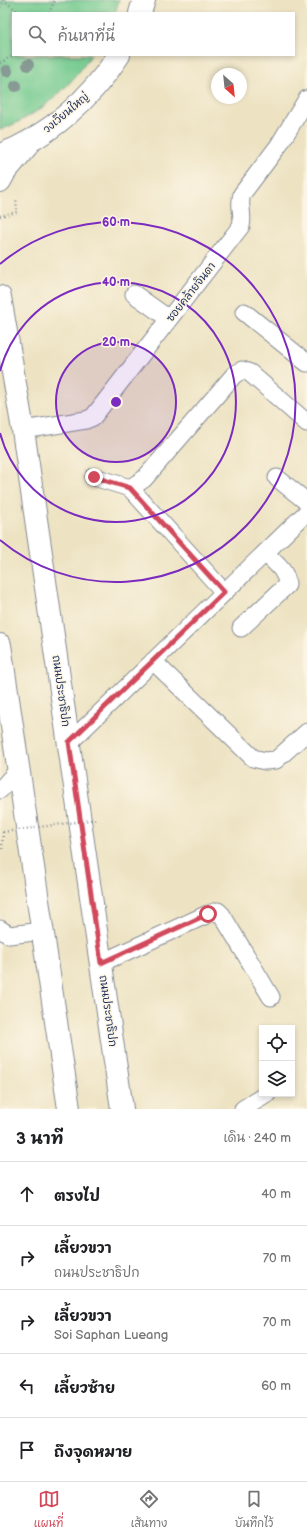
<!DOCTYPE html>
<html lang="th">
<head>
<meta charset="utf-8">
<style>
  :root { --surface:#fff; --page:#f6f6f6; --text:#202124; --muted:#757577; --line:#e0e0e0; --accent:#d1495b }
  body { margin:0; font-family:"Balsamiq Sans","Playpen Sans Thai",sans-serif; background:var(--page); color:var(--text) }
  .controls { position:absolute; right:12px; bottom:12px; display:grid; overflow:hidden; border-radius:0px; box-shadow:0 2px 6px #0003 }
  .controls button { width:36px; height:36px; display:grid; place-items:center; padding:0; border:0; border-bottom:1px solid var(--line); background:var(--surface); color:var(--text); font:20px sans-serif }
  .compass { position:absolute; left:211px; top:68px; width:36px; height:36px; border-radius:50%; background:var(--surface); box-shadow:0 2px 6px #0003; rotate:153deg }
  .stop { position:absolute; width:12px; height:12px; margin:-9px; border:3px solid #d1495b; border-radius:50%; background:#fff }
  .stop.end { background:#d1495b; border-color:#fff; box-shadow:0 1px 4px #0008 }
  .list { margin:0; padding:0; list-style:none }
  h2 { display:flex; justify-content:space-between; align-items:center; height:52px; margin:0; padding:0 16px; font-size:17px }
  h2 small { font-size:13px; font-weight:400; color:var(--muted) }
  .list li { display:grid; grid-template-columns:26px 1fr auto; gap:12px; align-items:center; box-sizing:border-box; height:64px; padding:0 16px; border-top:1px solid var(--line) }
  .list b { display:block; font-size:15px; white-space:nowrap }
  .list p { margin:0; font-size:13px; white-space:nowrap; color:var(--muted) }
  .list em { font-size:13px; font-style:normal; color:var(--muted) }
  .icon { flex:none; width:22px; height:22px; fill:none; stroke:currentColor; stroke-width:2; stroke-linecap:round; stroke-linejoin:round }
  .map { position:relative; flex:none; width:307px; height:1109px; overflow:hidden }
  .search { position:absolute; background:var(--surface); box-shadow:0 2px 6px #0003; left:12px; right:12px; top:12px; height:44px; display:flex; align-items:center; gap:10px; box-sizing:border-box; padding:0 14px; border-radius:0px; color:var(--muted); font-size:15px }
  .sheet { height:372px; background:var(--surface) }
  nav { display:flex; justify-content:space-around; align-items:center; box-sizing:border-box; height:56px; border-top:1px solid var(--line); background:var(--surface); font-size:11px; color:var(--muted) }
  nav a { display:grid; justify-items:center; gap:2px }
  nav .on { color:var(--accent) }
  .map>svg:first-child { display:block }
</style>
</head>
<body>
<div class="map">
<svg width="307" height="1109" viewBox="0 0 307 1109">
  <rect width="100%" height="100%" fill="#fcf5e5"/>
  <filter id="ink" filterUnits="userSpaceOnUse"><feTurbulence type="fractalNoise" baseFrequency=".025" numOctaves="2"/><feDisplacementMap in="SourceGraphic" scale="8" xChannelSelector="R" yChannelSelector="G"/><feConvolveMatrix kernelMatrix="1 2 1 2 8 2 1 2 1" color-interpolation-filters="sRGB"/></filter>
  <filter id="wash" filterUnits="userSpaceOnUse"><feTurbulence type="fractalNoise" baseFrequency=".012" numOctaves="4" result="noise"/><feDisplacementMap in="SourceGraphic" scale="16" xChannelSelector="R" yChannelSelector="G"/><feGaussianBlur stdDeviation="0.9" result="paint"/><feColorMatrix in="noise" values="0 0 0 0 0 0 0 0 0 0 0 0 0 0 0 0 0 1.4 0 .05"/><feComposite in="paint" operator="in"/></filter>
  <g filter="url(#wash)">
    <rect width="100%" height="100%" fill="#ede3c3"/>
    <!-- green -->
    <path fill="#73ca8f" stroke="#477c76" d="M0 0H119L115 13H13V55H91C69 89 38 116 0 130Z"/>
  </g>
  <g filter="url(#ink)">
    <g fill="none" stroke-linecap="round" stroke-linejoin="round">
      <!-- street casing -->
      <g stroke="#848990" stroke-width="19">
        <path id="street" d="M134 294 169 319
          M244 312 307 363
          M23 430 86 420 93 417 97 412 241 226C244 215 238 205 242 194L279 145 307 99
          M94 477 130 488 144 479 234 375 242 370 250 373 307 423
          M277 478 307 502
          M130 488 224 592
          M241 628 287 585C287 571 275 563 265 553
          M153 661 253 758 265 761 276 760 307 732
          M69 743 307 512
          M0 790 19 769
          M0 929 9 935 43 931
          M101 963 208 914 218 911 222 915 271 997
          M243 1109 267 1094"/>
      </g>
      <!-- primary casing -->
      <g stroke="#848990" stroke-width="24">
        <path id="primary" d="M140 13 144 0
          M0 155C49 137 91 98 119 55
          M0 181 5 172 27 146
          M0 297 23 430 122 1109
          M0 645 69 1109"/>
      </g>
      <!-- path -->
      <path stroke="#848990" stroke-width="2.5" stroke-dasharray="1 3" stroke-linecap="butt" d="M3 0 20 13
        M0 7 5 0
        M49 13 55 0
        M0 63 14 55
        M0 216 17 212 16 198
        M2 849 3 832"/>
      <!-- street -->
      <use href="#street" stroke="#fff" stroke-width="17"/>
      <!-- primary -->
      <use href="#primary" stroke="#fff" stroke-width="22"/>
      <!-- path-bridge -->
      <path stroke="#848990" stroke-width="2.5" stroke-dasharray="1 3" stroke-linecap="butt" d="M3 832 98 819"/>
    </g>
    <!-- trees -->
    <g fill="#889a94">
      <circle cx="28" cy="65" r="6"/>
      <circle cx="7" cy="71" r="6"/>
      <circle cx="16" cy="86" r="6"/>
    </g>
  </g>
  <g fill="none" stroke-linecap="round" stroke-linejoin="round" filter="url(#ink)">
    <!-- route -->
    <path stroke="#d1495b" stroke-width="5" d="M94 477 130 488 224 592 69 742 101 963 208 914"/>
  </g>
  <!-- distance rings -->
  <circle cx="116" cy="402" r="60" fill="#7b2cbf" fill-opacity=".12"/>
  <g fill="none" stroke="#7b2cbf" stroke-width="2">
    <circle cx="116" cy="402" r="60"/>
    <path d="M0 371A120 120 0 1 1 0 433"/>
    <path d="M0 264A180 180 0 1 1 0 540"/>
  </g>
  <g text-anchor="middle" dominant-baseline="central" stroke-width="3" stroke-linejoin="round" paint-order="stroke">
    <!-- street labels -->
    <g font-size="11" fill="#1b2f5e" stroke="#fcf5e5">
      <text transform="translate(66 113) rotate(-40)">วงเวียนใหญ่</text>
      <text transform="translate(191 292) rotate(-52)">ซอยคล้ายจินดา</text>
      <text transform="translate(61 691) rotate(82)">ถนนประชาธิปก</text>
      <text transform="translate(108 1011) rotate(82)">ถนนประชาธิปก</text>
    </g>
  </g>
  <circle cx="116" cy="402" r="6" fill="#7b2cbf" stroke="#fcf5e5" stroke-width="2"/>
  <g font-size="12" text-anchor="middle" font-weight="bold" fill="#7b2cbf" stroke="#fcf5e5" stroke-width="3" stroke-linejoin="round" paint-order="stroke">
    <text x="116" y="226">60 m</text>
    <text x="116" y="286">40 m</text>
    <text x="116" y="346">20 m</text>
  </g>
</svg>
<div class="controls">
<button><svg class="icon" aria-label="locate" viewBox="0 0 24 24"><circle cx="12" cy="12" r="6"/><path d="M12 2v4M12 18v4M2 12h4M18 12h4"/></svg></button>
<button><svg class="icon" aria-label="layers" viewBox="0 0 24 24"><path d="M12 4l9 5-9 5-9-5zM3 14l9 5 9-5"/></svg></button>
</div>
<svg class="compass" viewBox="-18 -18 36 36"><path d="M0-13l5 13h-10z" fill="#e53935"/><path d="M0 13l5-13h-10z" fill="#757577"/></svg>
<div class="stop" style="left:208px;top:914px"></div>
<div class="stop end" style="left:94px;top:477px"></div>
<div class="search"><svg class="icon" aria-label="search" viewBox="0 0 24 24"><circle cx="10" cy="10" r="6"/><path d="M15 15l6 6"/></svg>ค้นหาที่นี่</div>
</div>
<section class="sheet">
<h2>3 นาที<small>เดิน · 240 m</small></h2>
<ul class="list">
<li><svg class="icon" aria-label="ahead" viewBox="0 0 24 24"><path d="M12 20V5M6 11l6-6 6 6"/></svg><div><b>ตรงไป</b></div><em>40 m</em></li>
<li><svg class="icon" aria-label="right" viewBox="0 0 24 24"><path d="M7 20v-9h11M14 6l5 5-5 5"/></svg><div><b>เลี้ยวขวา</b><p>ถนนประชาธิปก</p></div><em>70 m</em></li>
<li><svg class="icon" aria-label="right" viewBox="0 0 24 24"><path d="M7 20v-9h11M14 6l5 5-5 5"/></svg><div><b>เลี้ยวขวา</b><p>Soi Saphan Lueang</p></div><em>70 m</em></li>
<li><svg class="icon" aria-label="left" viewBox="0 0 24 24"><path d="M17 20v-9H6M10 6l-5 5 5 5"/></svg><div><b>เลี้ยวซ้าย</b></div><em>60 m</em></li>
<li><svg class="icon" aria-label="arrive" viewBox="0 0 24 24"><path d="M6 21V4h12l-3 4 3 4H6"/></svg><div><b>ถึงจุดหมาย</b></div></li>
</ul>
</section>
<nav>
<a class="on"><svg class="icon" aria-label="map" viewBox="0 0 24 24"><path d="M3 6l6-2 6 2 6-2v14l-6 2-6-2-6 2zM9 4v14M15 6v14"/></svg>แผนที่</a>
<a><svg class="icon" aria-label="directions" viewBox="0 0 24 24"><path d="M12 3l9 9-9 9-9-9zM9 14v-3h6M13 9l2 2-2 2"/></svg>เส้นทาง</a>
<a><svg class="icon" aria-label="saved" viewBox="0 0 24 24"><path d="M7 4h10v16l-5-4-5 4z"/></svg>บันทึกไว้</a>
</nav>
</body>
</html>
